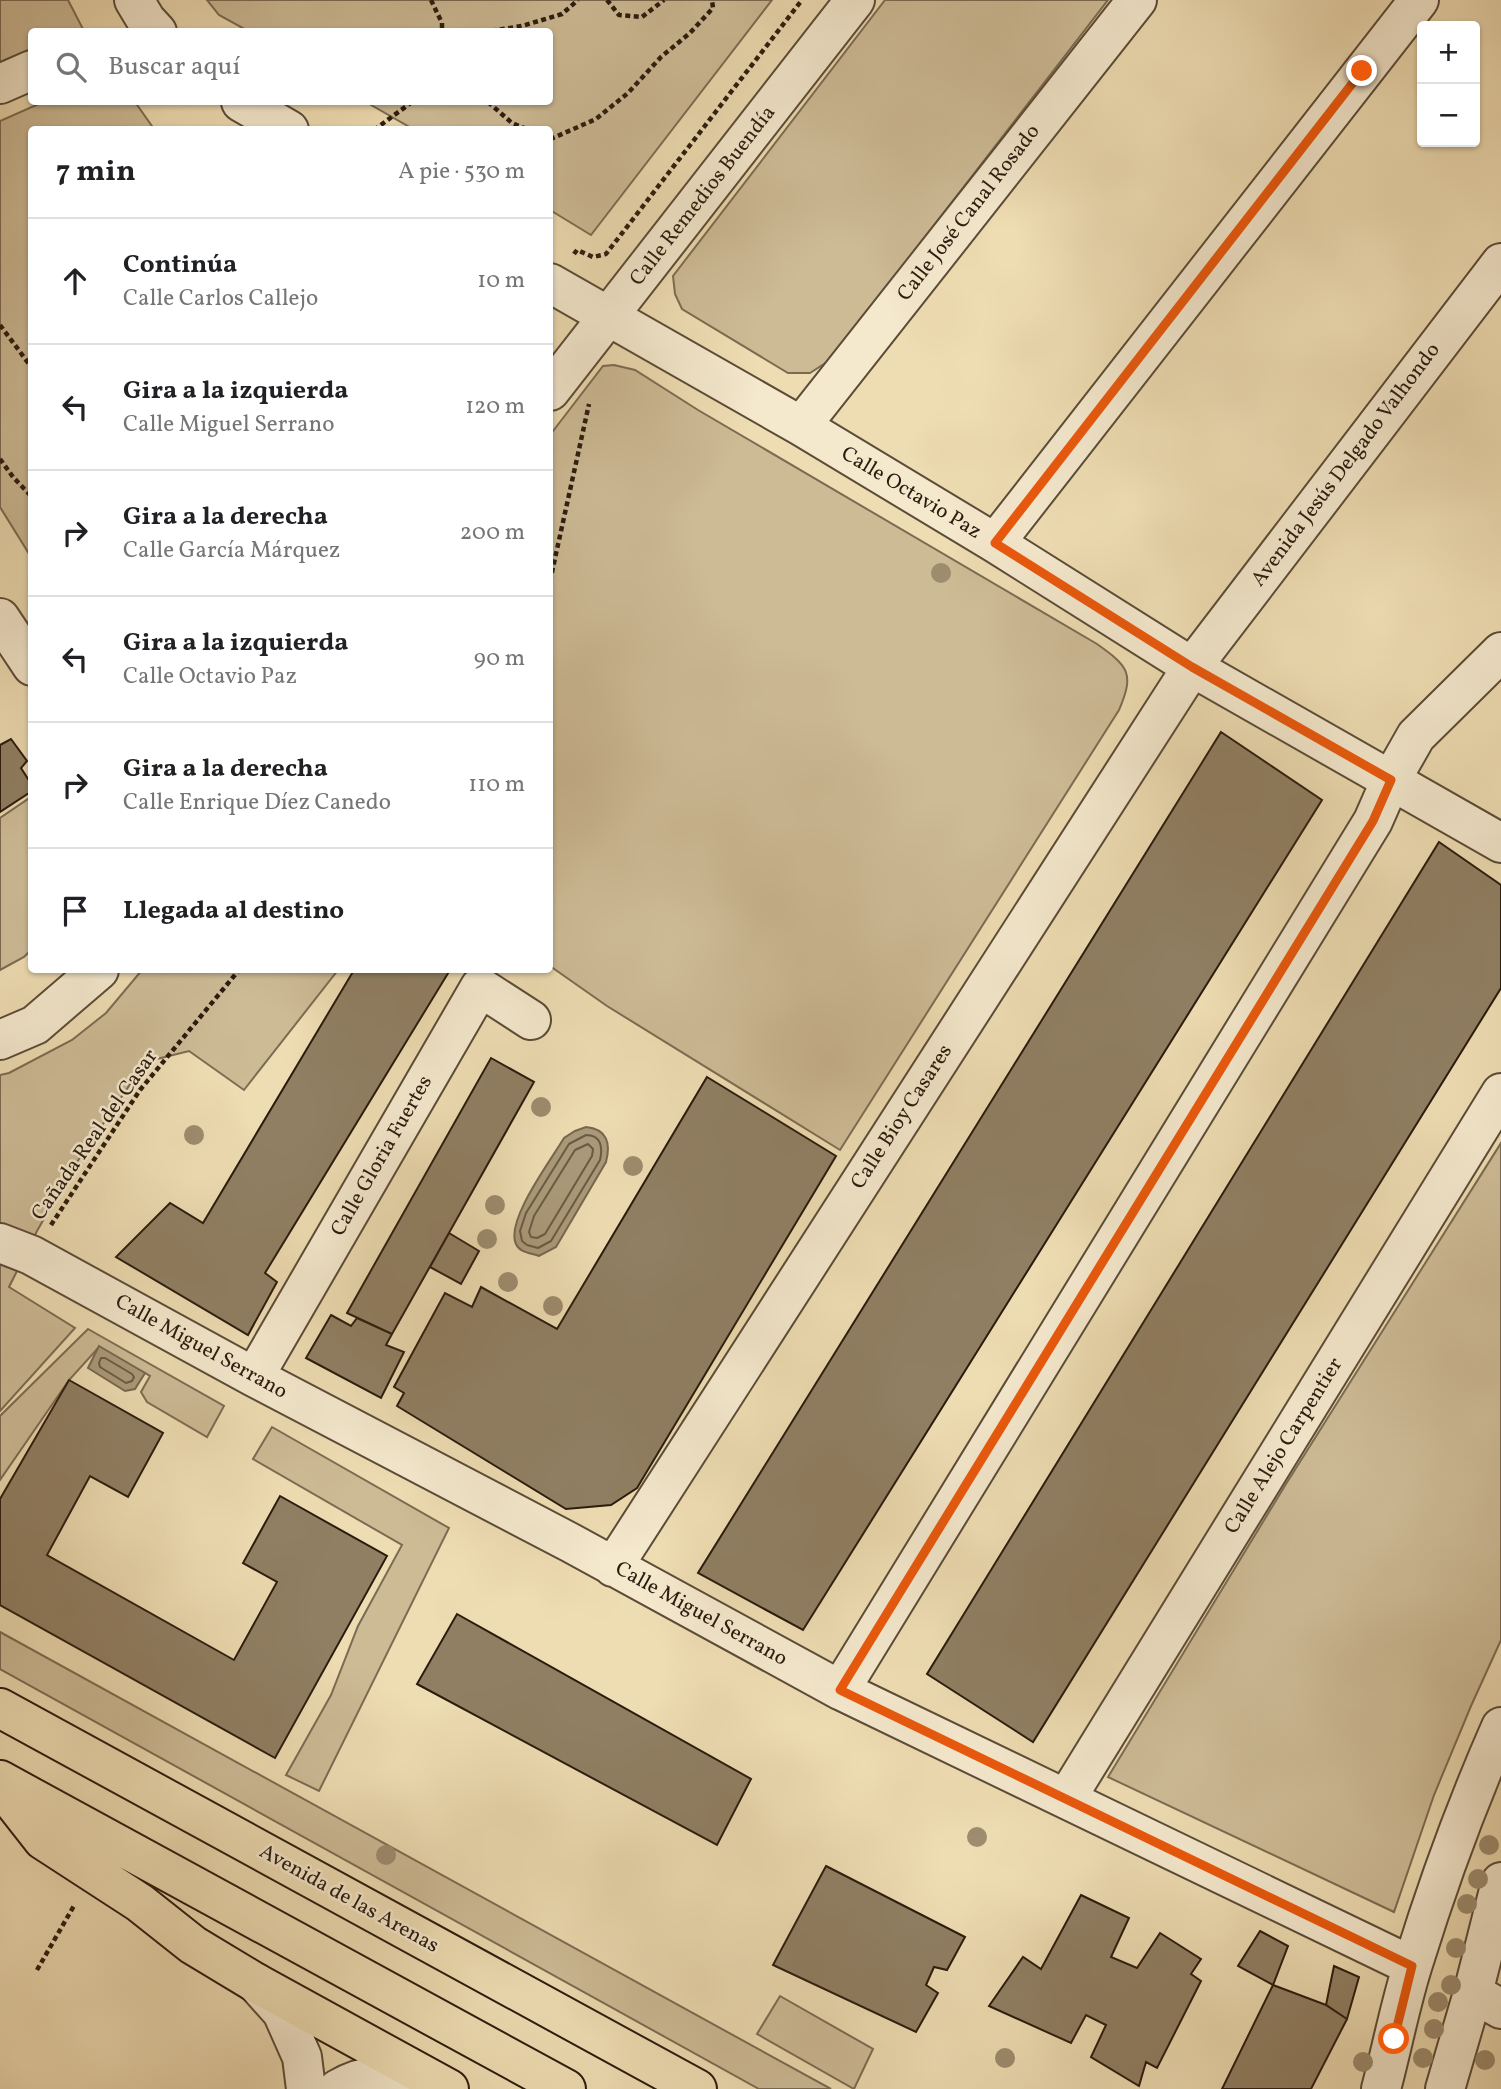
<!DOCTYPE html>
<html lang="es">
<head>
<meta charset="utf-8">
<style>
  :root { --surface:#fff; --page:#f2f2f2; --text:#202124; --muted:#757577; --line:#e0e0e0 }
  body { margin:0; font-family:Vollkorn,serif; background:var(--page); color:var(--text) }
  .controls { position:absolute; right:21px; top:21px; display:grid; overflow:hidden; border-radius:7px; box-shadow:0 2px 5px #0004 }
  .controls button { width:63px; height:63px; display:grid; place-items:center; padding:0; border:0; border-bottom:2px solid var(--line); background:var(--surface); color:var(--text); font:35px sans-serif }
  .stop { position:absolute; width:21px; height:21px; margin:-16px; border:5px solid #ea580c; border-radius:50%; background:#fff }
  .stop.end { background:#ea580c; border-color:#fff; box-shadow:0 2px 7px #0008 }
  .list { margin:0; padding:0; list-style:none }
  h2 { display:flex; justify-content:space-between; align-items:center; height:91px; margin:0; padding:0 28px; font-size:30px }
  h2 small { font-size:23px; font-weight:400; color:var(--muted) }
  .list li { display:grid; grid-template-columns:46px 1fr auto; gap:21px; align-items:center; box-sizing:border-box; height:126px; padding:0 28px; border-top:2px solid var(--line) }
  .list b { display:block; font-size:26px; white-space:nowrap }
  .list p { margin:0; font-size:23px; white-space:nowrap; color:var(--muted) }
  .list em { font-size:23px; font-style:normal; color:var(--muted) }
  .icon { flex:none; width:38px; height:38px; fill:none; stroke:currentColor; stroke-width:2; stroke-linecap:round; stroke-linejoin:round }
  .map { position:relative; flex:none; width:1501px; height:2089px; overflow:hidden }
  .search { position:absolute; background:var(--surface); box-shadow:0 2px 5px #0004; left:28px; top:28px; width:525px; height:77px; display:flex; align-items:center; gap:18px; box-sizing:border-box; padding:0 24px; border-radius:7px; color:var(--muted); font-size:26px }
  .panel { position:absolute; background:var(--surface); box-shadow:0 2px 5px #0004; left:28px; top:126px; width:525px; height:847px; border-radius:7px }
  .map>svg:first-child { display:block }
</style>
</head>
<body>
<div class="map">
<svg width="1501" height="2089" viewBox="0 0 1501 2089">
  <rect width="100%" height="100%" fill="#eedcb2"/>
  <filter id="stains"><feTurbulence type="fractalNoise" baseFrequency=".00286" numOctaves="4"/><feColorMatrix values="0 0 0 0 .2 0 0 0 0 .09 0 0 0 0 .02 0 0 0 .5 -.17"/></filter>
  <radialGradient id="worn" r=".72"><stop offset=".6" stop-color="#630" stop-opacity="0"/><stop offset="1" stop-color="#630" stop-opacity=".3"/></radialGradient>
  <!-- green -->
  <path fill="#cdbb96" stroke="#7c6b52" stroke-width="2" d="M0 0H68L83 29 76 31 32 32 31 49 0 62Z
    M207 0H772L591 235 550 210V130L413 129 366 102H550V32L248 31 219 15Z
    M885 0H1108L830 360 810 373H788L682 309 675 294 673 276Z
    M43 102H135L154 129 32 130 31 557 0 507V121Z
    M614 365 635 370 698 410 1097 644C1128 666 1135 673 1119 710L840 1150 607 1006 550 966V435L603 366Z
    M31 797V950L24 957 0 970V818Z
    M142 970H338L244 1090 189 1051 153 1060 131 1083 73 1168 37 1231 9 1287 75 1328 0 1411V1075L9 1073 72 1040 106 1013Z
    M1501 1143V1640L1471 1706 1434 1795 1394 1912 1108 1777 1286 1484Z
    M88 1329 224 1406 207 1437 147 1402 141 1392 150 1376 99 1347 69 1380 0 1480V1416Z
    M272 1427 449 1528 319 1791 286 1775 331 1695 358 1626 402 1545 253 1459Z
    M0 1632 831 2089H759L0 1669Z
    M780 1996 873 2049 854 2089 757 2034Z"/>
  <!-- water -->
  <path fill="#ab9a7a" stroke="#77674f" stroke-width="2" d="M586 1127C607 1129 611 1143 606 1162L556 1247 539 1256C531 1253 520 1253 516 1244 505 1221 551 1160 564 1138L575 1131Z
    M99 1346 145 1373 135 1389 125 1391 88 1368Z"/>
  <g fill="none" stroke-linecap="round" stroke-linejoin="round">
    <!-- shore -->
    <path stroke="#6a5a44" stroke-width="2" d="M586 1135C601 1135 603 1147 600 1160L551 1241 538 1248 527 1245 522 1241 520 1231 526 1213 569 1144Z
      M588 1144 593 1149 592 1156 545 1234 537 1238 531 1237 529 1232 534 1216 575 1150Z
      M101 1358H105L132 1374 134 1377 132 1381 126 1383 100 1367 99 1363Z"/>
  </g>
  <!-- building -->
  <path fill="#907f63" stroke="#2a1b0e" stroke-width="2" d="M1221 732 1322 800 803 1630 698 1573Z
    M11 739 27 761 21 768 32 785V791L0 812V745Z
    M1439 842 1501 885V988L1033 1742 927 1674Z
    M354 970H450L265 1273 277 1282 248 1335 116 1257 170 1203 203 1223Z
    M491 1058 534 1082 392 1334 347 1313Z
    M707 1077 836 1156 637 1488 611 1505 566 1509 397 1406 404 1393 394 1387 445 1293 472 1307 481 1287 557 1329Z
    M449 1233 479 1251 461 1284 430 1267Z
    M331 1315 351 1326 357 1318 392 1334 386 1345 404 1352 381 1398 306 1358Z
    M69 1380 163 1433 128 1497 90 1476 47 1555 234 1660 277 1582 243 1563 280 1496 387 1556 275 1758 0 1605V1499Z
    M457 1614 751 1779 717 1845 417 1684Z
    M826 1866 965 1937 947 1970 934 1967 926 1985 938 1993 916 2032 773 1965Z
    M1081 1895 1129 1918 1111 1957 1137 1968 1160 1933 1201 1959 1191 1974 1201 1981 1157 2068 1146 2062 1139 2086 1091 2057 1106 2025 1086 2015 1071 2043 989 2006 1023 1957 1041 1969Z
    M1260 1931 1288 1946 1273 1985 1238 1966Z
    M1334 1966 1359 1977 1347 2019 1326 2005Z
    M1273 1985 1326 2005 1347 2019 1311 2089H1222Z"/>
  <g fill="none" stroke-linecap="round" stroke-linejoin="round">
    <!-- minor casing -->
    <g stroke="#5b4b37" stroke-width="42">
      <path id="minor" d="M134 0 146 20 157 32
        M0 84 32 70
        M241 102 289 130
        M550 283 801 426 995 543 1192 667 1501 843
        M550 391 855 0
        M801 426 1137 0
        M995 543 1419 0
        M0 618 32 666
        M0 1040 35 1025 99 970
        M0 1243 31 1255 254 1377 571 1543 840 1690 1412 1966
        M254 1377 480 987 531 1020
        M613 1567 1192 667 1501 263
        M840 1690 1373 821 1391 780 1416 736 1501 652
        M1066 1799 1501 1093
        M256 1983 282 2012 302 2057 306 2089
        M1473 1993 1501 2009
        M338 2089C367 2072 393 2074 424 2077
        M1381 2089C1392 2048 1400 2005 1413 1964 1438 1883 1467 1804 1501 1727
        M1445 2089 1473 1993 1501 1882"/>
    </g>
    <!-- highway casing -->
    <g stroke="#2a1b0e" stroke-width="42">
      <path id="highway" d="M0 1708 697 2089
        M0 1780 566 2089
        M3 1789 43 1840 140 1903 193 1945 256 1983 449 2089"/>
    </g>
    <!-- path -->
    <path stroke="#2a1b0e" stroke-width="4.5" stroke-dasharray="5 3.5" stroke-linecap="butt" d="M431 0 442 23V32
      M607 0 619 15 642 17 664 0
      M483 32 522 26 562 14 578 0
      M488 102 512 123 529 130
      M374 130 412 102
      M550 137 553 138 596 119 628 93 661 57 690 33 713 8 712 0
      M574 254 577 250 593 257 606 254 802 0
      M0 325 32 368
      M0 459 13 477 32 497
      M550 581 589 404
      M51 1225 140 1090 239 970
      M37 1970 75 1904"/>
    <!-- minor -->
    <use href="#minor" stroke="#f4e8cd" stroke-width="38"/>
    <!-- highway -->
    <use href="#highway" stroke="#eedcb2" stroke-width="38"/>
  </g>
  <!-- trees -->
  <g fill="#9d8c6e">
    <circle cx="941" cy="573" r="10"/>
    <circle cx="541" cy="1107" r="10"/>
    <circle cx="194" cy="1135" r="10"/>
    <circle cx="633" cy="1166" r="10"/>
    <circle cx="495" cy="1205" r="10"/>
    <circle cx="487" cy="1239" r="10"/>
    <circle cx="508" cy="1282" r="10"/>
    <circle cx="553" cy="1306" r="10"/>
    <circle cx="977" cy="1837" r="10"/>
    <circle cx="1489" cy="1845" r="10"/>
    <circle cx="386" cy="1855" r="10"/>
    <circle cx="1478" cy="1879" r="10"/>
    <circle cx="1467" cy="1904" r="10"/>
    <circle cx="1456" cy="1948" r="10"/>
    <circle cx="1451" cy="1985" r="10"/>
    <circle cx="1438" cy="2002" r="10"/>
    <circle cx="1434" cy="2029" r="10"/>
    <circle cx="1005" cy="2058" r="10"/>
    <circle cx="1423" cy="2058" r="10"/>
    <circle cx="1485" cy="2060" r="10"/>
    <circle cx="1363" cy="2062" r="10"/>
  </g>
  <g fill="none" stroke-linecap="round" stroke-linejoin="round">
    <!-- route -->
    <path stroke="#ea580c" stroke-width="9" d="M1362 71 995 543 1192 667 1391 780 1373 821 840 1690 1412 1966 1394 2039"/>
  </g>
  <g text-anchor="middle" dominant-baseline="central" stroke-width="5" stroke-linejoin="round" paint-order="stroke">
    <!-- street labels -->
    <g font-size="21" fill="#2a1b0e" stroke="#f4e8cd">
      <text transform="translate(703 196) rotate(-52)">Calle Remedios Buendía</text>
      <text transform="translate(969 213) rotate(-52)">Calle José Canal Rosado</text>
      <text transform="translate(1346 465) rotate(-53)">Avenida Jesús Delgado Valhondo</text>
      <text transform="translate(911 493) rotate(31)">Calle Octavio Paz</text>
      <text transform="translate(902 1117) rotate(-57)">Calle Bioy Casares</text>
      <text transform="translate(95 1135) rotate(-55)">Cañada Real del Casar</text>
      <text transform="translate(382 1156) rotate(-60)">Calle Gloria Fuertes</text>
      <text transform="translate(201 1347) rotate(29)">Calle Miguel Serrano</text>
      <text transform="translate(1284 1446) rotate(-58)">Calle Alejo Carpentier</text>
      <text transform="translate(701 1614) rotate(29)">Calle Miguel Serrano</text>
      <text transform="translate(349 1899) rotate(29)">Avenida de las Arenas</text>
    </g>
  </g>
  <rect width="100%" height="100%" filter="url(#stains)"/>
  <rect width="100%" height="100%" fill="url(#worn)"/>
</svg>
<div class="controls">
<button>+</button>
<button>−</button>
</div>
<div class="stop" style="left:1394px;top:2039px"></div>
<div class="stop end" style="left:1362px;top:71px"></div>
<div class="search"><svg class="icon" aria-label="search" viewBox="0 0 24 24"><circle cx="10" cy="10" r="6"/><path d="M15 15l6 6"/></svg>Buscar aquí</div>
<section class="panel">
<h2>7 min<small>A pie · 530 m</small></h2>
<ul class="list">
<li><svg class="icon" aria-label="ahead" viewBox="0 0 24 24"><path d="M12 20V5M6 11l6-6 6 6"/></svg><div><b>Continúa</b><p>Calle Carlos Callejo</p></div><em>10 m</em></li>
<li><svg class="icon" aria-label="left" viewBox="0 0 24 24"><path d="M17 20v-9H6M10 6l-5 5 5 5"/></svg><div><b>Gira a la izquierda</b><p>Calle Miguel Serrano</p></div><em>120 m</em></li>
<li><svg class="icon" aria-label="right" viewBox="0 0 24 24"><path d="M7 20v-9h11M14 6l5 5-5 5"/></svg><div><b>Gira a la derecha</b><p>Calle García Márquez</p></div><em>200 m</em></li>
<li><svg class="icon" aria-label="left" viewBox="0 0 24 24"><path d="M17 20v-9H6M10 6l-5 5 5 5"/></svg><div><b>Gira a la izquierda</b><p>Calle Octavio Paz</p></div><em>90 m</em></li>
<li><svg class="icon" aria-label="right" viewBox="0 0 24 24"><path d="M7 20v-9h11M14 6l5 5-5 5"/></svg><div><b>Gira a la derecha</b><p>Calle Enrique Díez Canedo</p></div><em>110 m</em></li>
<li><svg class="icon" aria-label="arrive" viewBox="0 0 24 24"><path d="M6 21V4h12l-3 4 3 4H6"/></svg><div><b>Llegada al destino</b></div></li>
</ul>
</section>
</div>
</body>
</html>
